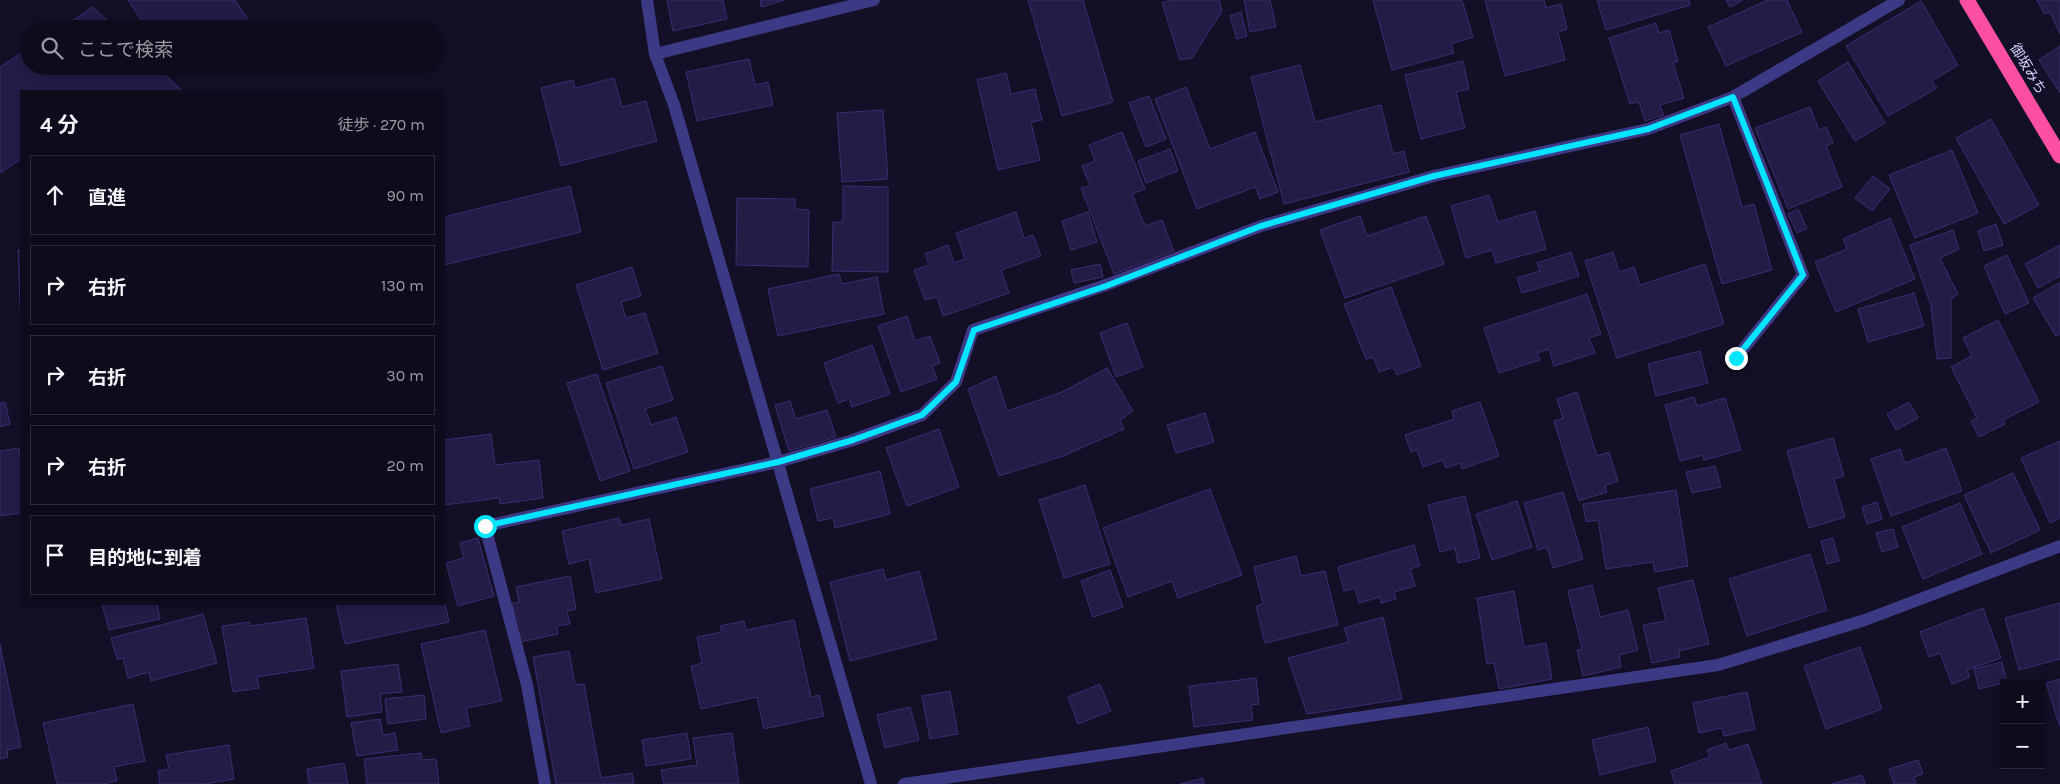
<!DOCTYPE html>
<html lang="ja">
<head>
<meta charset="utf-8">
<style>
  :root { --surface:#0e0b1c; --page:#171425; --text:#f1f3f6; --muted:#9b9ba3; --line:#2e2b3b }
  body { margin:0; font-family:Karla,"Noto Sans JP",sans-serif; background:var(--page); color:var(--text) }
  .controls { position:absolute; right:15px; bottom:15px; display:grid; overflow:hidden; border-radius:0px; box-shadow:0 2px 8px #0003 }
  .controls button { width:45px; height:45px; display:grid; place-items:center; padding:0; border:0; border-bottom:1px solid var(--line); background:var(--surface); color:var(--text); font:25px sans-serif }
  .stop { position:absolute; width:15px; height:15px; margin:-11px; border:4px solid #00e5ff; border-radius:50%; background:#fff }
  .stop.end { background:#00e5ff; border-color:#fff; box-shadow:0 1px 5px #0008 }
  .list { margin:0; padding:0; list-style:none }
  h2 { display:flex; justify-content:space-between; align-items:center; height:65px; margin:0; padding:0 20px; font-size:21px }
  h2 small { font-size:16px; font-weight:400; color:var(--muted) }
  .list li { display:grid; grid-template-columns:32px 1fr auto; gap:15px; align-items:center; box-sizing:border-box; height:80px; margin:0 10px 10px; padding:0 10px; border:1px solid var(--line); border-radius:0px }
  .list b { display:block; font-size:19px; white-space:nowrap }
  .list em { font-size:16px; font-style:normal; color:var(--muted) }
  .icon { flex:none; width:28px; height:28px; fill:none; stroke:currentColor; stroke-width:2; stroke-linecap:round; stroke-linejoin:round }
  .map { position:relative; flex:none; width:2060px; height:784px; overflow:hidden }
  .search { position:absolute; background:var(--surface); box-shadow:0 2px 8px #0003; left:20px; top:20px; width:425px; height:55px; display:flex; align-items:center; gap:12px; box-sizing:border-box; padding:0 18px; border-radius:28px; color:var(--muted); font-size:19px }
  .panel { position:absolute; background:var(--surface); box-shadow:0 2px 8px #0003; left:20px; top:90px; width:425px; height:515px; border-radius:0px }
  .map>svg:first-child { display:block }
</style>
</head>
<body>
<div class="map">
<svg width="2060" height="784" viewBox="0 0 2060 784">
  <rect width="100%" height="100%" fill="#130f26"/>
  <!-- building -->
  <path fill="#241b47" stroke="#3b2d73" d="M128 0H235L250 22 239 29H147Z
    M667 0H723L727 19 673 31Z
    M760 0H785L761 7Z
    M1028 0H1083L1113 102 1062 116Z
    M1171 0H1219L1222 11 1192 58 1180 60 1162 3Z
    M1244 0H1270L1276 27 1250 32Z
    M1373 0H1462L1473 37 1451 44 1454 53 1392 70Z
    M1485 0H1544L1546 8 1561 4 1567 29 1558 32 1565 60 1505 76Z
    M1597 0H1689L1690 5 1606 30Z
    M1726 0H1743L1730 7Z
    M1768 0H1787L1802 32 1726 66 1708 27Z
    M2037 0H2060V34L2050 12 2044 14Z
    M1921 1 1958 65 1932 81 1937 88 1888 116 1846 46Z
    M93 7 116 29H59Z
    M1241 12 1247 36 1237 39 1230 16Z
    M1656 23 1659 33 1669 30 1678 61 1673 63 1684 98 1660 105 1664 115 1645 121 1639 102 1630 104 1609 38Z
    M2060 46V93L2039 60Z
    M29 48V66H156L182 91H21V159L0 173V67Z
    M749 59 755 85 768 82 773 105 697 121 686 72Z
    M1463 61 1469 89 1456 92 1465 128 1421 139 1405 75Z
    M1848 62 1885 123 1855 141 1818 81Z
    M1300 65 1315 122 1381 105 1393 154 1404 151 1409 172 1284 204 1251 77Z
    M1006 73 1011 94 1035 89 1042 120 1031 122 1040 160 998 170 977 80Z
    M614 78 622 107 646 101 657 141 561 166 541 88 573 80 575 88Z
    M1186 87 1210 149 1255 132 1278 192 1260 199 1255 187 1197 209 1155 99Z
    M1149 96 1166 139 1146 147 1129 103Z
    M1810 107 1819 130 1826 127 1833 143 1826 146 1842 187 1788 209 1755 128Z
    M883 110 888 179 842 182 837 113Z
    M1991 119 2039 205 2004 224 1956 138Z
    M1719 124 1742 207 1754 204 1772 270 1722 284 1680 135Z
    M1122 132 1145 189 1132 194 1145 226 1162 220 1174 251 1114 274 1081 188 1090 186 1082 166 1095 161 1089 145Z
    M1170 149 1178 171 1146 183 1138 161Z
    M1952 150 1978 213 1915 238 1889 175Z
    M1873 176 1890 189 1872 211 1855 198Z
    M570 186 581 232 444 265V217Z
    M843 186 888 187V272L832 271 833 222H843Z
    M1489 195 1498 222 1535 211 1546 249 1496 263 1492 250 1466 258 1451 206Z
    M737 198 795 199V209L809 210 808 267 736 265Z
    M1798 209 1807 228 1797 233 1788 214Z
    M1016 212 1024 238 1033 235 1041 256 1001 270 1009 293 943 316 937 297 925 300 914 270 929 265 925 254 948 245 954 263 965 259 956 233Z
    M1088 212 1097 242 1071 250 1062 221Z
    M1360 216 1367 236 1426 216 1444 264 1345 298 1320 230Z
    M1890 218 1915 279 1836 312 1815 262 1847 249 1843 239Z
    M1996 224 2003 245 1984 251 1978 231Z
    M1953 230 1959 249 1940 258 1958 294 1951 299V358L1937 359 1931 306 1910 245Z
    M2060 245V276L2038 288 2025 264Z
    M18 250H21V332Z
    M1571 252 1579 276 1522 293 1517 278 1540 271 1537 263Z
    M1613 252 1619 272 1634 267 1640 285 1705 264 1724 324 1617 358 1585 261Z
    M2007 255 2029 303 2005 314 1984 266Z
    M1100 264 1103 277 1074 283 1071 270Z
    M632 267 641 296 621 302 626 318 645 313 658 353 603 370 576 285Z
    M839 274 842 284 877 277 884 314 778 336 768 289Z
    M2060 282V334L2056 336 2033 298Z
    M1391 287 1421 366 1397 375 1393 367 1379 372 1373 357 1366 359 1344 304Z
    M1914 293 1924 326 1868 342 1858 309Z
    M1587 294 1601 334 1589 338 1595 353 1554 366 1549 349 1537 353 1540 360 1499 373 1484 328Z
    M907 316 915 341 930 336 940 363 932 366 937 379 901 392 878 326Z
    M1998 320 2039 402 2003 420 2005 424 1979 437 1971 421 1977 418 1951 367 1972 356 1963 338Z
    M1127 323 1143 367 1116 377 1100 333Z
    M872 345 890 394 852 407 849 399 838 403 824 363Z
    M1700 351 1708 383 1656 396 1648 364Z
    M662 366 673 400 645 409 651 425 676 417 688 452 634 469 606 383Z
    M1107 368 1133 411 1120 420 1124 429 1063 456 999 476 968 389 996 376 1007 411 1062 392Z
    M597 374 630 471 600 481 567 383Z
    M1577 392 1597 456 1609 452 1618 481 1605 486 1607 492 1579 501 1554 421 1563 418 1557 399Z
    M1694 397 1697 406 1725 398 1741 450 1704 460 1703 455 1680 461 1665 405Z
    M790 401 796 419 827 410 836 437 789 451 775 405Z
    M5 402 10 424 0 427V403Z
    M1480 402 1499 456 1462 469 1460 463 1446 468 1443 460 1423 467 1417 450 1411 452 1405 435 1454 419 1452 411Z
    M1909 402 1918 418 1896 430 1887 414Z
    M1205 413 1214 442 1176 453 1167 425Z
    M939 429 959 487 907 506 886 448Z
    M491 434 495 465 539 460 543 498 500 504 499 498 444 505V440Z
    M1833 438 1844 476 1834 479 1845 517 1809 528 1787 451Z
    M2060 441V518L2050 523 2021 458Z
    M19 448 21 467V513L0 516V451Z
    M1946 448 1962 491 1891 516 1871 459 1900 449 1905 463Z
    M1715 466 1721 487 1692 493 1686 472Z
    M880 471 890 514 835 528 833 518 818 521 810 489Z
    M2013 473 2040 530 1991 553 1964 495Z
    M1085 485 1110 564 1064 578 1039 500Z
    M1210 489 1242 575 1178 598 1172 581 1128 597 1103 528Z
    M1676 490 1688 566 1655 572 1653 562 1606 569 1598 520 1586 522 1583 504Z
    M1563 492 1583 559 1553 568 1547 547 1538 550 1524 503Z
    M1465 496 1480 558 1458 563 1455 548 1440 552 1428 505Z
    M1517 501 1532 547 1492 560 1476 514Z
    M1877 502 1882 519 1867 524 1862 507Z
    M1960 503 1982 554 1923 579 1902 527Z
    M619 518 621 525 649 519 662 579 596 593 589 559 569 564 562 531Z
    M1893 529 1898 547 1882 552 1876 533Z
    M478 538 494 596 458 606 446 563 464 558 460 543Z
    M1833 538 1839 561 1827 564 1821 541Z
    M1414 545 1420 566 1410 569 1415 586 1394 592 1396 599 1381 603 1380 597 1359 603 1355 588 1344 591 1338 567Z
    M1810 554 1827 610 1747 636 1729 579Z
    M1296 556 1301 576 1325 571 1338 625 1265 643 1256 606 1263 604 1254 567Z
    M883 569 886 580 919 571 937 639 850 661 830 582Z
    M1110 570 1123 607 1093 617 1081 581Z
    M570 576 576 609 567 611 570 624 557 626 558 634 520 642 512 603 519 602 516 587Z
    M1693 580 1709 644 1679 651 1680 657 1652 663 1643 625 1666 621 1658 588Z
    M1592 585 1600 617 1628 610 1638 650 1619 655 1621 667 1583 676 1577 650 1582 649 1568 591Z
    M1514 591 1524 647 1546 643 1552 679 1499 689 1494 663 1487 664 1477 598Z
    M444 599 449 622 345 644 336 604H444Z
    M2060 603V659L2019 670 2005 618Z
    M102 604H157L160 619 109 630Z
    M1983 608 2001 658 1967 670 1970 677 1952 684 1940 653 1929 657 1920 632Z
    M203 614 217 663 151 681 149 672 128 678 123 658 117 659 111 638Z
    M1383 617 1402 699 1307 714 1288 658 1349 642 1344 628Z
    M306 618 314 668 257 677 259 688 233 692 222 626 249 622V626Z
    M794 620 811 697 819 695 824 716 764 729 757 697 701 709 691 666 702 663 697 637 722 632 720 626 744 621 746 630Z
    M485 630 502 701 466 708 470 726 441 733 421 644Z
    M0 644 21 747 7 750 8 757 0 759Z
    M1860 647 1882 709 1826 729 1804 666Z
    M569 651 575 685 584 684 601 778 632 773 634 784H556L533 657Z
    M2002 662 2007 682 1979 689 1974 669Z
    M398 664 402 692 380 694 382 712 347 717 341 671Z
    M1256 678 1259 704 1251 705 1253 720 1194 727 1189 686Z
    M2060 679V727L2046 683Z
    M1100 684 1111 711 1078 724 1068 697Z
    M950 691 958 734 930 739 922 696Z
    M1747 692 1755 729 1724 736 1722 728 1699 733 1693 703Z
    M424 695 426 719 388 724 385 699Z
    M133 704 145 761 114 767 117 781 103 784H57L43 723Z
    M910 707 919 740 885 748 877 715Z
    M380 719 383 735 395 733 398 750 357 756 351 723Z
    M1648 727 1656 761 1600 775 1592 740Z
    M687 733 691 759 646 766 642 740Z
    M732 733 739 784H664L661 770 697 765 693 738Z
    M1726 743 1729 750 1748 744 1762 784H1675L1671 771 1710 757 1707 750Z
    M229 745 234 779 205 784H160L158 771 169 769 166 755Z
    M421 753 422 760 436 759 439 784H367L364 759Z
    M1918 760 1923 774 1914 777 1916 784H1894L1889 769Z
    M344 763 348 784H309L307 769Z
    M1862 775 1865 784H1831Z
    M1203 778 1204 784H1180Z"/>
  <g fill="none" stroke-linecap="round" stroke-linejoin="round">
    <!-- minor -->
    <path stroke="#3d3a85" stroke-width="12" d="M647 0 655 54 674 105 871 784
      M655 54 874 0
      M1733 97 1803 275 1736 358
      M545 784 527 685 485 526 778 462 853 440 922 415 956 382 973 330 1106 285 1261 226 1434 176 1648 129 1733 97 1899 0
      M904 784 1718 665 1865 620 2060 546"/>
    <!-- highway -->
    <path stroke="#ff4fa3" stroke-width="15" d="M1967 0 2060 156"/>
  </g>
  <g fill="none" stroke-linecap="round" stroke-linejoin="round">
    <!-- route -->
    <path stroke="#00e5ff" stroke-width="6" d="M485 526 778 462 853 440 922 415 956 382 974 330 1106 286 1261 226 1434 176 1648 129 1733 97 1803 275 1736 358"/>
  </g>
  <g text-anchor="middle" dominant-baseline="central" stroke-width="4" stroke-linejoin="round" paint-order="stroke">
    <!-- street labels -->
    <g font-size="14" fill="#d9d4ff" stroke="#130f26">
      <text transform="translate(2028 69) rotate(59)">御坂みち</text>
    </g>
  </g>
</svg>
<div class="controls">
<button>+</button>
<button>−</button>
</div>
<div class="stop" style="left:485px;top:526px"></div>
<div class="stop end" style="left:1736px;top:358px"></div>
<div class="search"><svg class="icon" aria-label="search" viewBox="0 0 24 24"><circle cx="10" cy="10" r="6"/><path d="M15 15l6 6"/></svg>ここで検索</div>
<section class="panel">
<h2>4 分<small>徒歩 · 270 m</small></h2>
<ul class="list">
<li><svg class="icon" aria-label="ahead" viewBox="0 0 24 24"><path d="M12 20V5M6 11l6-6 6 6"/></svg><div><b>直進</b></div><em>90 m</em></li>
<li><svg class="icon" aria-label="right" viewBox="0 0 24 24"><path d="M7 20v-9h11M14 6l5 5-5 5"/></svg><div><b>右折</b></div><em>130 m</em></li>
<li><svg class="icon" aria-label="right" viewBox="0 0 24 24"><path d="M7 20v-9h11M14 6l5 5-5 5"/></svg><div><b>右折</b></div><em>30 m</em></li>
<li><svg class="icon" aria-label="right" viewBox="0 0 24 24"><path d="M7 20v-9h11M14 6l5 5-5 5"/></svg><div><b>右折</b></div><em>20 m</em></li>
<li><svg class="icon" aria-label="arrive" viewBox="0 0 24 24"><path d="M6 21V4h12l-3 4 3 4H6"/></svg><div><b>目的地に到着</b></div></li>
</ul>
</section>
</div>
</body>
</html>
